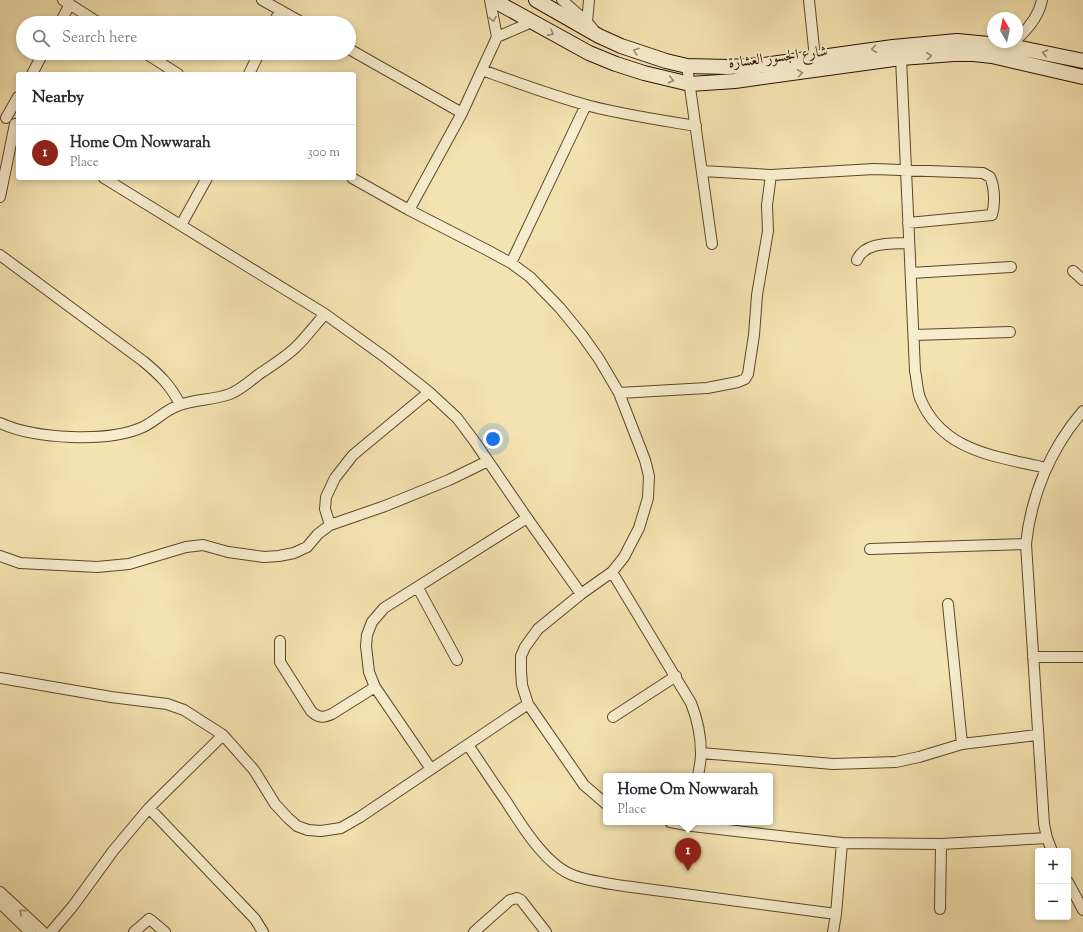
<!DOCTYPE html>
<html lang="en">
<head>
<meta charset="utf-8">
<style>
  :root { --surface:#fff; --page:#f7f7f7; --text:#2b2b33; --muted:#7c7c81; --line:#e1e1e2; --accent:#8f2418 }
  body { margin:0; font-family:"Sorts Mill Goudy",Amiri,serif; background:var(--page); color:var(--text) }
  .controls { position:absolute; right:12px; bottom:12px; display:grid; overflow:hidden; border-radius:4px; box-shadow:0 2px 6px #0003 }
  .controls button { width:36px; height:36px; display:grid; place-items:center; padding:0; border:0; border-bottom:1px solid var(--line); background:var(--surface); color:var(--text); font:20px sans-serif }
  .compass { position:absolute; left:987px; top:12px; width:36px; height:36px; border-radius:50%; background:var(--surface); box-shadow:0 2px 6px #0003; rotate:351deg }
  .you { position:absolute; left:493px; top:439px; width:14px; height:14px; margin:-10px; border:3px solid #fff; border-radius:50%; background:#1a73e8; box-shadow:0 0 0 6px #1a73e833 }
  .badge { display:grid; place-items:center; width:26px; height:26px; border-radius:50%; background:var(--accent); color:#fff; font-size:13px; font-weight:700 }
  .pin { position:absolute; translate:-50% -33px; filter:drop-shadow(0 1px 2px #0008) }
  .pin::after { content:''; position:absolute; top:21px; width:14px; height:12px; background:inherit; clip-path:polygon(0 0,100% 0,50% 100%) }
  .popup { position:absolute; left:603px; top:773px; width:170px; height:52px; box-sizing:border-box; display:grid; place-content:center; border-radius:4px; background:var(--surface); filter:drop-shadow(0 1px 3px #0005); font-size:13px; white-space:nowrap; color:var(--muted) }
  .popup b { font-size:15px; color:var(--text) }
  .popup::after { content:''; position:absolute; left:50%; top:100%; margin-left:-8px; border:8px solid transparent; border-top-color:var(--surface) }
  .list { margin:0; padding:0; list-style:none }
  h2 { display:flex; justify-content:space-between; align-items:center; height:52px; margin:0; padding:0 16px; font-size:17px }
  h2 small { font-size:13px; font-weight:400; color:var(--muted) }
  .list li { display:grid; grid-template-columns:26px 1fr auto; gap:12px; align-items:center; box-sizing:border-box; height:56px; padding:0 16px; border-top:1px solid var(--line) }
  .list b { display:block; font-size:15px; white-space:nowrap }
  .list p { margin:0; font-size:13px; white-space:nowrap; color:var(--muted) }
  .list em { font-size:13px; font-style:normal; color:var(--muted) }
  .icon { flex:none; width:22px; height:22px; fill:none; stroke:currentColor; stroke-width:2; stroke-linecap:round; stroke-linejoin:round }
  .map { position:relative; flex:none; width:1083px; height:932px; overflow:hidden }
  .search { position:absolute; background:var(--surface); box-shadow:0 2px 6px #0003; left:16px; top:16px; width:340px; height:44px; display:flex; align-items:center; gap:10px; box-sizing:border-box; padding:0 14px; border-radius:22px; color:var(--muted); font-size:15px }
  .panel { position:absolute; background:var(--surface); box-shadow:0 2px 6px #0003; left:16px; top:72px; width:340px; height:108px; border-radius:4px }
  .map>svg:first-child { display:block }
</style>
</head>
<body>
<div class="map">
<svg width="1083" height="932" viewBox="0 0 1083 932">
  <rect width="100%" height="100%" fill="#f3e3b0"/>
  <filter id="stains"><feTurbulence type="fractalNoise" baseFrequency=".005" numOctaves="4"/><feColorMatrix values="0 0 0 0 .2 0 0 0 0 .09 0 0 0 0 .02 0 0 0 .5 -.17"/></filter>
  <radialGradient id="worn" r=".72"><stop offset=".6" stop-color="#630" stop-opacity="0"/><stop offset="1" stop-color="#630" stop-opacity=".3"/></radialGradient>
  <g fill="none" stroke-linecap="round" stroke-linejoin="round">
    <!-- street casing -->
    <g stroke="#5e452c" stroke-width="12">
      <path id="street" d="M63 0 99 23
        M262 0 303 23
        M562 0 587 22 593 29
        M809 0 815 58
        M587 22 589 0
        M60 23 70 4
        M274 23 280 10
        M497 37 532 22
        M1017 39C1029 28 1039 16 1042 0
        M349 49 462 113
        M145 53 178 74
        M901 58 915 371C917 379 917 390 920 398 942 452 996 456 1046 468
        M687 66 712 244
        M482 70C518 83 553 96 590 106 625 115 660 120 696 126
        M32 74 43 53
        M249 74 259 53
        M6 118 18 97
        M702 171 771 175 874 169 983 173 990 177C995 188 995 204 992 215L908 223
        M104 178 325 314 386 358 429 392 457 418 475 442 527 518 581 594
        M352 178 409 210 487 250 511 263 530 277 560 308 582 335 599 359 619 393 645 460 649 476 648 498 639 528 624 557 612 572 581 594 538 629 525 647 521 656V670L522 685 528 704 584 785 606 804
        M0 197 15 124
        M409 210 462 113 497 37 490 0
        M181 225 207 178
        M0 255 143 361C160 375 170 385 180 404
        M857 260C865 241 892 244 909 243
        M511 263 586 105
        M1073 271 1083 280
        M911 273 1011 267
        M914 335 1010 332
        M619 393 707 388 738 382 745 379 748 374 754 335 757 295 768 231 767 205 771 175
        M0 423C35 439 108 443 143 427 156 421 166 409 180 405 196 399 214 400 230 394 240 390 249 382 258 375 271 366 286 357 297 346 307 336 316 324 325 314
        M330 525 325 509 326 497 335 478 353 455 429 392
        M870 549 1026 544
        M0 556 20 563 97 567 129 564 186 547 203 545 228 552 264 557 279 556 294 553 307 547 318 534 330 525 385 506 449 480 488 461
        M612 572 691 703C697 718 701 737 701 754 701 761 699 769 698 776
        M418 588 457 660
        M948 604 962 744
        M280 641V662L311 711C318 718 323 718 332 714L375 687
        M1033 657H1083
        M0 678 111 697 167 704 184 710 223 735 254 770 275 804 288 818 297 826 308 830 321 831 341 828 360 817 528 704
        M613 717 676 676
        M468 745C481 764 493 783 506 801 521 825 544 862 570 874 586 881 606 883 624 886L836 914
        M701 753 833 764 896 762 919 757 962 744 1037 735
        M431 769 375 687 369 672 366 646 367 635 372 622 384 608 527 518
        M149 808 255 919 263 932
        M670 822 692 826 842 843 941 844 1047 838
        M1052 851 1047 838 1044 824 1026 544C1031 495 1051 448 1083 411
        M1068 882 1083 910
        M0 892 43 932
        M0 903 30 932
        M940 909 941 844
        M51 932 73 906 113 851 149 808 223 735
        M134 932 149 919 152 921 165 932
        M474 932 510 900 517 898 521 900 546 932
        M833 932 836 914 842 843"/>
    </g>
    <!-- secondary casing -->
    <g stroke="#2d1000" stroke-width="16">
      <path id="secondary" d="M493 0 589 53 616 64 644 73 690 84 735 81 901 58 954 54H974L992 56 1083 77
        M536 0 599 36 621 46 666 61 687 66 728 67 764 65 893 47 957 41 1010 46 1083 61"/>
    </g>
    <!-- street -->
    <use href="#street" stroke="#f7edcc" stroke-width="10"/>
    <!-- secondary -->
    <use href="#secondary" stroke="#f7edcc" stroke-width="14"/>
  </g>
  <!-- one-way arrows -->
  <defs><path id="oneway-chevron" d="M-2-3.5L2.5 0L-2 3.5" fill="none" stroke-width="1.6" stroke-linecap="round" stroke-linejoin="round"/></defs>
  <g stroke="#9c8a70">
    <use href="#oneway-chevron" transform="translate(493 19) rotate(79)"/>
    <use href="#oneway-chevron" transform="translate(551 33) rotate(29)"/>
    <use href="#oneway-chevron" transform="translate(874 49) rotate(172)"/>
    <use href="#oneway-chevron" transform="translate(636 51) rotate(-161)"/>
    <use href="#oneway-chevron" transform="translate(1045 53) rotate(-168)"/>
    <use href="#oneway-chevron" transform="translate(929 56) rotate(-5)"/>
    <use href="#oneway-chevron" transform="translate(800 73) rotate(-8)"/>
    <use href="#oneway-chevron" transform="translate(671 80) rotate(12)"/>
    <use href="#oneway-chevron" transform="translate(22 912) rotate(-137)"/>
  </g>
  <g text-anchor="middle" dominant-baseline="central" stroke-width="4" stroke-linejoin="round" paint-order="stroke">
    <!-- street labels -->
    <g font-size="15" fill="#2d1000" stroke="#f7edcc">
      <text transform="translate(778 58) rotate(-7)">شارع الجسور العشارة</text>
    </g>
  </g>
  <rect width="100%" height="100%" filter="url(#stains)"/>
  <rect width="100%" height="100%" fill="url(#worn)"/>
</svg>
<div class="controls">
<button>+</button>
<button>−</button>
</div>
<svg class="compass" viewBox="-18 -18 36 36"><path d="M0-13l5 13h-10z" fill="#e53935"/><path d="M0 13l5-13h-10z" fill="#7c7c81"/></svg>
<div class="you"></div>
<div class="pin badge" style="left:688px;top:871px">1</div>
<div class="popup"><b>Home Om Nowwarah</b>Place</div>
<div class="search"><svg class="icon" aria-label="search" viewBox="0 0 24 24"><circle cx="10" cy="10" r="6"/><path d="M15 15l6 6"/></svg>Search here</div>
<section class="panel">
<h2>Nearby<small></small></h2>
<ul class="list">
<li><span class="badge">1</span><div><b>Home Om Nowwarah</b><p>Place</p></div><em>300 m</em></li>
</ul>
</section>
</div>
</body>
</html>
